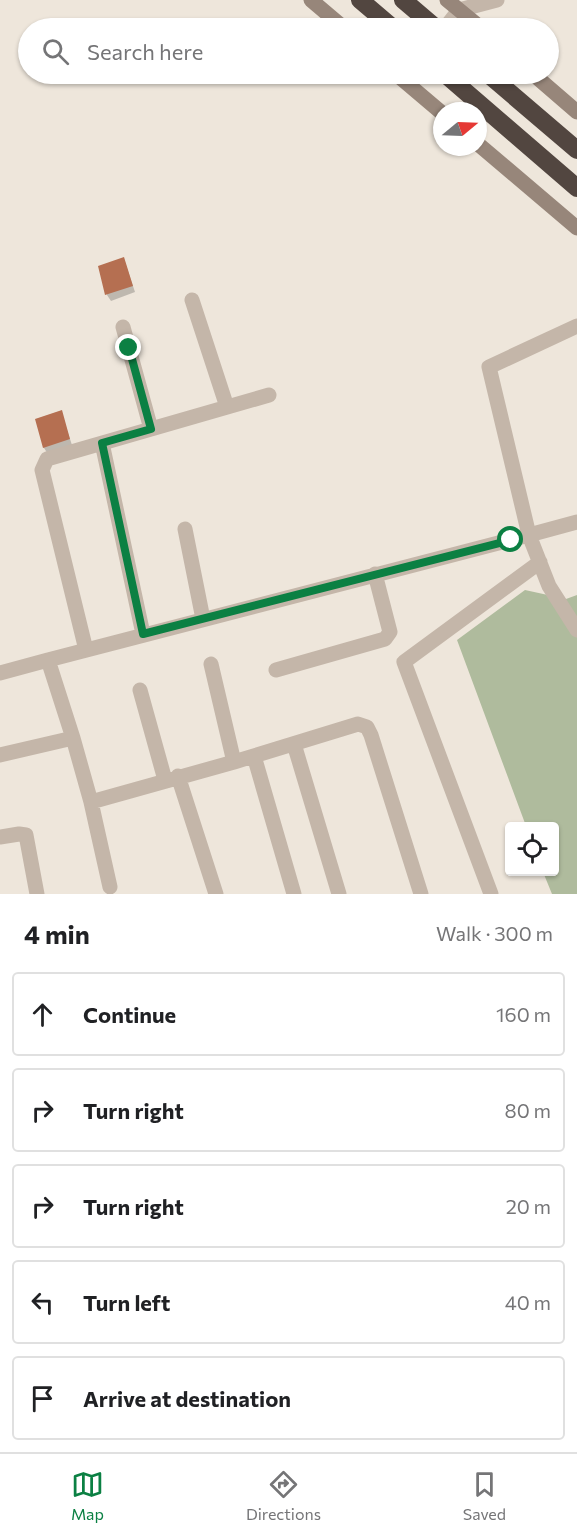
<!DOCTYPE html>
<html lang="en">
<head>
<meta charset="utf-8">
<style>
  :root { --surface:#fff; --page:#f6f6f6; --text:#202124; --muted:#757577; --line:#e0e0e0; --accent:#0b8043 }
  body { margin:0; font-family:Commissioner,sans-serif; background:var(--page); color:var(--text) }
  .controls { position:absolute; right:18px; bottom:18px; display:grid; overflow:hidden; border-radius:6px; box-shadow:0 2px 4px #0004 }
  .controls button { width:54px; height:54px; display:grid; place-items:center; padding:0; border:0; border-bottom:2px solid var(--line); background:var(--surface); color:var(--text); font:30px sans-serif }
  .compass { position:absolute; left:433px; top:102px; width:54px; height:54px; border-radius:50%; background:var(--surface); box-shadow:0 2px 4px #0004; rotate:71deg }
  .stop { position:absolute; width:18px; height:18px; margin:-14px; border:4px solid #0b8043; border-radius:50%; background:#fff }
  .stop.end { background:#0b8043; border-color:#fff; box-shadow:0 2px 6px #0008 }
  .list { margin:0; padding:0; list-style:none }
  h2 { display:flex; justify-content:space-between; align-items:center; height:78px; margin:0; padding:0 24px; font-size:26px }
  h2 small { font-size:20px; font-weight:400; color:var(--muted) }
  .list li { display:grid; grid-template-columns:39px 1fr auto; gap:18px; align-items:center; box-sizing:border-box; height:84px; margin:0 12px 12px; padding:0 12px; border:2px solid var(--line); border-radius:6px }
  .list b { display:block; font-size:22px; white-space:nowrap }
  .list em { font-size:20px; font-style:normal; color:var(--muted) }
  .icon { flex:none; width:33px; height:33px; fill:none; stroke:currentColor; stroke-width:2; stroke-linecap:round; stroke-linejoin:round }
  .map { position:relative; flex:none; width:577px; height:894px; overflow:hidden }
  .search { position:absolute; background:var(--surface); box-shadow:0 2px 4px #0004; left:18px; right:18px; top:18px; height:66px; display:flex; align-items:center; gap:15px; box-sizing:border-box; padding:0 21px; border-radius:33px; color:var(--muted); font-size:22px }
  .sheet { height:558px; background:var(--surface) }
  nav { display:flex; justify-content:space-around; align-items:center; box-sizing:border-box; height:84px; border-top:2px solid var(--line); background:var(--surface); font-size:16px; color:var(--muted) }
  nav a { display:grid; justify-items:center; gap:3px }
  nav .on { color:var(--accent) }
  .map>svg:first-child { display:block }
</style>
</head>
<body>
<div class="map">
<svg width="577" height="894" viewBox="0 0 577 894">
  <rect width="100%" height="100%" fill="#eee6db"/>
  <!-- green -->
  <path fill="#afbb9d" d="M525 590 566 599 577 595V894H552L543 872H554V826H526L457 640Z"/>
  <!-- shadow -->
  <path fill="#0003" d="M124 259 135 292 111 301 107 295 99 267Z
    M61 412 72 445 48 454 44 448 37 420Z"/>
  <!-- building -->
  <path fill="#b56f51" d="M124 257 133 286 105 295 98 266Z
    M62 410 70 439 43 448 35 419Z"/>
  <g fill="none" stroke-linecap="round" stroke-linejoin="round">
    <!-- street -->
    <path stroke="#c4b6a9" stroke-width="15" d="M445 28 459 10 497 0
      M192 300 227 407
      M123 327 151 429
      M102 443 143 634
      M577 522 529 535 549 586 577 630
      M185 529 203 619
      M86 650 42 470 47 459 269 395
      M211 664 234 762
      M276 670 385 639 390 632 375 574
      M0 673 48 660
      M140 690 165 780
      M73 738 91 802 110 887
      M294 744 339 894
      M0 755 73 738 48 660 529 535 489 367 577 326
      M254 756 294 894
      M178 776 216 894
      M91 802 234 762 358 724 367 727 371 735 421 894
      M0 837 19 834 26 835 37 894
      M491 894 404 662 540 562"/>
    <!-- secondary -->
    <path stroke="#97867a" stroke-width="15" d="M311 0 344 28
      M447 0 481 28
      M396 74 442 113
      M533 74 577 112
      M478 144 577 228"/>
    <!-- highway -->
    <path stroke="#524640" stroke-width="18" d="M360 0 393 28
      M403 0 436 28
      M445 74 577 188
      M488 74 577 150"/>
  </g>
  <g fill="none" stroke-linecap="round" stroke-linejoin="round">
    <!-- route -->
    <path stroke="#0b8043" stroke-width="8" d="M129 348 151 429 102 443 143 634 511 540"/>
  </g>
</svg>
<div class="controls">
<button><svg class="icon" aria-label="locate" viewBox="0 0 24 24"><circle cx="12" cy="12" r="6"/><path d="M12 2v4M12 18v4M2 12h4M18 12h4"/></svg></button>
</div>
<svg class="compass" viewBox="-18 -18 36 36"><path d="M0-13l5 13h-10z" fill="#e53935"/><path d="M0 13l5-13h-10z" fill="#757577"/></svg>
<div class="stop" style="left:511px;top:540px"></div>
<div class="stop end" style="left:129px;top:348px"></div>
<div class="search"><svg class="icon" aria-label="search" viewBox="0 0 24 24"><circle cx="10" cy="10" r="6"/><path d="M15 15l6 6"/></svg>Search here</div>
</div>
<section class="sheet">
<h2>4 min<small>Walk · 300 m</small></h2>
<ul class="list">
<li><svg class="icon" aria-label="ahead" viewBox="0 0 24 24"><path d="M12 20V5M6 11l6-6 6 6"/></svg><div><b>Continue</b></div><em>160 m</em></li>
<li><svg class="icon" aria-label="right" viewBox="0 0 24 24"><path d="M7 20v-9h11M14 6l5 5-5 5"/></svg><div><b>Turn right</b></div><em>80 m</em></li>
<li><svg class="icon" aria-label="right" viewBox="0 0 24 24"><path d="M7 20v-9h11M14 6l5 5-5 5"/></svg><div><b>Turn right</b></div><em>20 m</em></li>
<li><svg class="icon" aria-label="left" viewBox="0 0 24 24"><path d="M17 20v-9H6M10 6l-5 5 5 5"/></svg><div><b>Turn left</b></div><em>40 m</em></li>
<li><svg class="icon" aria-label="arrive" viewBox="0 0 24 24"><path d="M6 21V4h12l-3 4 3 4H6"/></svg><div><b>Arrive at destination</b></div></li>
</ul>
</section>
<nav>
<a class="on"><svg class="icon" aria-label="map" viewBox="0 0 24 24"><path d="M3 6l6-2 6 2 6-2v14l-6 2-6-2-6 2zM9 4v14M15 6v14"/></svg>Map</a>
<a><svg class="icon" aria-label="directions" viewBox="0 0 24 24"><path d="M12 3l9 9-9 9-9-9zM9 14v-3h6M13 9l2 2-2 2"/></svg>Directions</a>
<a><svg class="icon" aria-label="saved" viewBox="0 0 24 24"><path d="M7 4h10v16l-5-4-5 4z"/></svg>Saved</a>
</nav>
</body>
</html>
